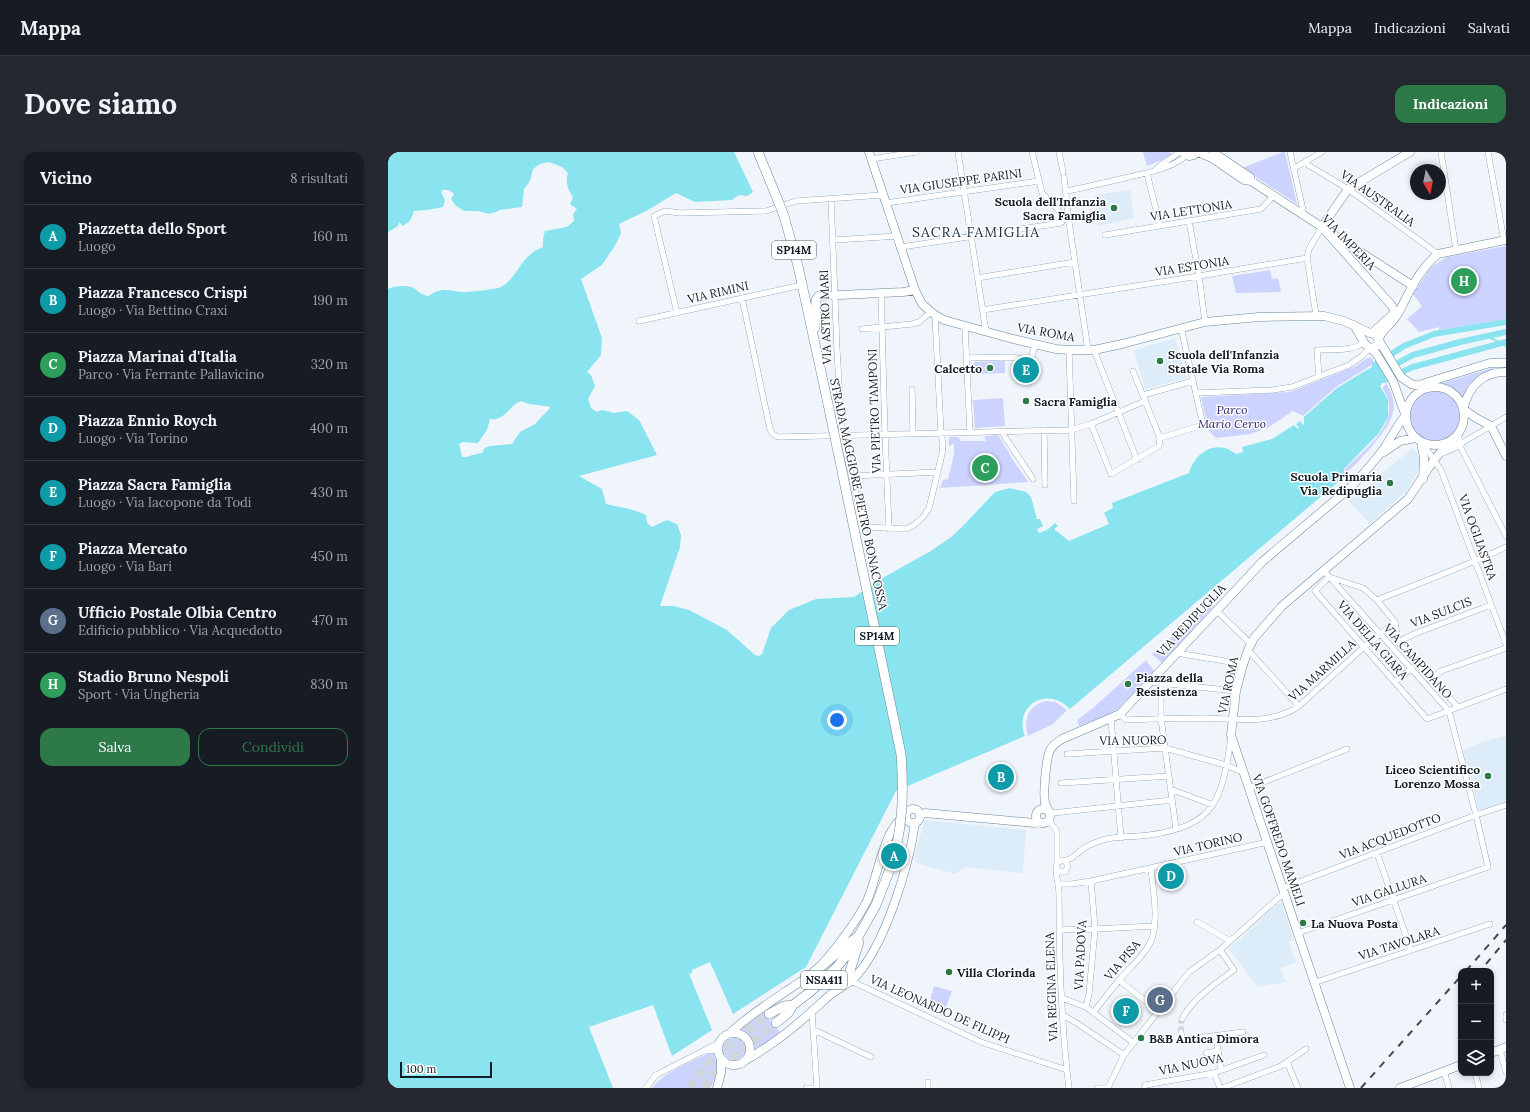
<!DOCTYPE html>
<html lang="it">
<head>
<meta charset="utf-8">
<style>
  :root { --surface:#171b24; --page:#242831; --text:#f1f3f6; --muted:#9ea1a6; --line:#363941; --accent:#2e7948 }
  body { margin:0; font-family:Lora,serif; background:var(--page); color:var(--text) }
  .controls { position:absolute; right:12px; bottom:12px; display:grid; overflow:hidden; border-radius:8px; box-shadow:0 2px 6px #0003 }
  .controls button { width:36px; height:36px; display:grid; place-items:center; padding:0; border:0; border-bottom:1px solid var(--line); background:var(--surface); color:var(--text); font:20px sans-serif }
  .compass { position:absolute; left:1022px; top:12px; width:36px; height:36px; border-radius:50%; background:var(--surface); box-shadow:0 2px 6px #0003; rotate:170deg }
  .scale { position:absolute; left:12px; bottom:10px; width:92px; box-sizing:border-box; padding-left:4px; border:2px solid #121e27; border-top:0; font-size:11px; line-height:14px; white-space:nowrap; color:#121e27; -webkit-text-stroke:3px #fff; paint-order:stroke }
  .you { position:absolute; left:449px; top:568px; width:14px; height:14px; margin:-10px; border:3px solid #fff; border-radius:50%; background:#1a73e8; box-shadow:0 0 0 6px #1a73e833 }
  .badge { display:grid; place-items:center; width:26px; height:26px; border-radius:50%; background:var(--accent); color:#fff; font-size:13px; font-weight:700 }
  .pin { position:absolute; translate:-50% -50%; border:2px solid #fff; box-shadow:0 1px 4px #0006 }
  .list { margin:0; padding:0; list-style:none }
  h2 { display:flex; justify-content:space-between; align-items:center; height:52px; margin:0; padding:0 16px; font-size:17px }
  h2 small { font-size:13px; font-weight:400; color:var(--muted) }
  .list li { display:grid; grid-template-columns:26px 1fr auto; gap:12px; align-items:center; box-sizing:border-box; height:64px; padding:0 16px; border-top:1px solid var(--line) }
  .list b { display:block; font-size:15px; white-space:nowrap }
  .list p { margin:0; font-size:13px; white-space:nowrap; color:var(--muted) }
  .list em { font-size:13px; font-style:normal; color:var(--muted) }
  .actions { display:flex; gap:8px; padding:12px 16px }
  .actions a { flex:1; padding:9px 0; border:1px solid var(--accent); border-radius:12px; text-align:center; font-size:14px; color:var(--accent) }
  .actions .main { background:var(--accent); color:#fff }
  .icon { flex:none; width:22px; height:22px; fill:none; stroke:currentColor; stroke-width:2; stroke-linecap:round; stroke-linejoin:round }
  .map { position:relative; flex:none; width:1118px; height:936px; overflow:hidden; border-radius:12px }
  header { display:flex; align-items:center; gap:24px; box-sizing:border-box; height:56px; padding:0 20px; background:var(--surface); border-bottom:1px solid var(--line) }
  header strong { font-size:19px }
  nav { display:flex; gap:22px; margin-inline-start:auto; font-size:14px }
  .intro { display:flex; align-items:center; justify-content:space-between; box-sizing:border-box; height:96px; padding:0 24px }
  h1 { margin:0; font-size:28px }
  .button { padding:10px 18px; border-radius:12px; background:var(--accent); color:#fff; font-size:14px; font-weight:700 }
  main { display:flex; gap:24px; padding:0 24px }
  aside { flex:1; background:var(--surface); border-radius:12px; box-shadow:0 2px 6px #0003 }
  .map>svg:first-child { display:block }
</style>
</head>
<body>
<header>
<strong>Mappa</strong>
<nav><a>Mappa</a><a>Indicazioni</a><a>Salvati</a></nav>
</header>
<div class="intro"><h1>Dove siamo</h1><a class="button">Indicazioni</a></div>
<main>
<aside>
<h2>Vicino<small>8 risultati</small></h2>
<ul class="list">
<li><span class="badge" style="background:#0f9aa8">A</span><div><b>Piazzetta dello Sport</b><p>Luogo</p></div><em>160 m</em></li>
<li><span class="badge" style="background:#0f9aa8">B</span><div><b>Piazza Francesco Crispi</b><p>Luogo · Via Bettino Craxi</p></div><em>190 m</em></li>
<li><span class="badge" style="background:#2e9e5b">C</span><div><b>Piazza Marinai d'Italia</b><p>Parco · Via Ferrante Pallavicino</p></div><em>320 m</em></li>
<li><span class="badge" style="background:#0f9aa8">D</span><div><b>Piazza Ennio Roych</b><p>Luogo · Via Torino</p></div><em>400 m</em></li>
<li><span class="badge" style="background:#0f9aa8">E</span><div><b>Piazza Sacra Famiglia</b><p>Luogo · Via Iacopone da Todi</p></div><em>430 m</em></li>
<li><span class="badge" style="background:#0f9aa8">F</span><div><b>Piazza Mercato</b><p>Luogo · Via Bari</p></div><em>450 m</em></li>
<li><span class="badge" style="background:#5c6f8a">G</span><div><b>Ufficio Postale Olbia Centro</b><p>Edificio pubblico · Via Acquedotto</p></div><em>470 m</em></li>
<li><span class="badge" style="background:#2e9e5b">H</span><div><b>Stadio Bruno Nespoli</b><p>Sport · Via Ungheria</p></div><em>830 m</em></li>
</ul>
<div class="actions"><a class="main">Salva</a><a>Condividi</a></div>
</aside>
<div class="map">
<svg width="1118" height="936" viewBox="0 0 1118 936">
  <rect width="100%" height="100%" fill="#eff5fb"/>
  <!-- built -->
  <path fill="#ddecf9" d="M742 38 746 66 710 74 706 43Z
    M787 186 799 226 757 237 746 198Z
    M1025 296 1032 304V311L1030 320 1018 339 1020 341 1019 342 1017 340 982 372 960 348Z
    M1118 584V650L1091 659 1075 598 1086 594 1094 590Z
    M537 668 638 678 635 721 578 715 567 722 528 711 526 704Z
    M894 751 906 788 901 789 908 811 892 816 898 830 884 833 883 832 870 835 841 797 888 753Z"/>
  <!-- green -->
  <path fill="#cdd3ff" d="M755 0H782L784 4 759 14Z
    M895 0H897L909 52 854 16Z
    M1118 94V167L1051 178V175L1031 180 1019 167 1034 154 1025 142 1043 115 1059 105Z
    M882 118 884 127 890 126 893 140 848 141 844 124Z
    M983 205 987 211 948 235 915 264 905 259 881 275 863 282 828 286 821 279 813 245 902 240 968 214 979 206Z
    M617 209V221L586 222V210Z
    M1105 216V218C1088 222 1077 232 1075 249L1062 236 1051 232Z
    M998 231C1013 254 1004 270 988 289 978 302 968 312 956 323L957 317C974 300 1008 275 1000 248 999 244 996 240 995 236Z
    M1022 264a25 25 0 1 1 50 0a25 25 0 1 1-50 0Z
    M615 246 617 274 587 276 585 248Z
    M610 283 621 301V302L640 330 552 336 555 328 560 327 566 303V292L561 294V285H570L573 289H598L596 284Z
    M822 450 826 454 774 511 764 502 818 456Z
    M758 508 766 519 731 556 723 562 691 574 689 568 705 556Z
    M657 549 668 550 679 558 665 572 640 584C635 568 640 554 657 549Z
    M546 834 564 839 557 858 541 851Z
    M375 860 392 880 368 899C365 889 362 883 353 877Z
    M335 897a11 11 0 1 1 22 0a11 11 0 1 1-22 0Z
    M319 902H325L330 912V929L326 928 322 936H264C275 921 302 910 319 902Z"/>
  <!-- water -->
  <path fill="#89e4f0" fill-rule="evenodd" d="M0 0H346L365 40 359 44 351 43 344 48 307 50 288 41 260 58 231 72 233 81 228 92 214 113 193 127 214 186 213 203 199 220 203 223 207 234 200 247 203 256 209 260 214 258 226 261 239 259 251 268 269 303 191 324 214 337 218 352C231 355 246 357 258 363L259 371 264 375 279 368 289 372 293 383 292 395 272 454H285L301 458 339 478 367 503 371 504 374 502 383 476 401 458 428 447 466 445 491 428 541 400 562 386 573 376 607 340 622 336 638 340 643 345 649 367H652L655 374 649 377 651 381 659 378 667 371 670 374 666 377 681 389 721 372 716 361 725 356 724 351 801 321C806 305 819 292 837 296 841 297 845 300 848 302L855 300 854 295 884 287 906 273 910 277 911 276 908 272 912 269 915 273 916 272V265L949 236 987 213 996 228 992 234 1000 248V265L991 281 956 317V325L682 557C659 533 625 554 637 584L508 639 418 815 345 862 322 810 304 818V821L302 822 300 819 324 878 284 904 265 853 201 875 225 936H0V137C6 134 16 133 23 135 31 138 31 143 41 144 55 133 65 141 79 140 89 139 101 138 110 136 125 132 132 109 144 101 147 98 151 97 155 95V87L157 79 179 75 186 69 185 62 189 57 182 52 185 45C180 38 177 29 180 21L174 15 161 10 152 12 145 17 142 29 136 37 134 55 112 58 108 60 101 62 90 59H76L68 54 63 47 66 42 61 38H55L53 40 57 48 55 55 39 58 26 59 22 69 15 74 11 70 10 74 0 80ZM133 249C140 253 153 253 162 255V256L147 272 132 280 124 292 102 294 96 296 95 300C90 303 84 302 79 305H74L71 292 75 290 90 291 99 278 102 267C117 270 121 253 133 249Z"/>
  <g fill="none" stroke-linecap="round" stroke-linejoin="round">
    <!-- stream -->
    <path stroke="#89e4f0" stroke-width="2" d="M1099 184 1118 194"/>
    <!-- canal -->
    <path stroke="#89e4f0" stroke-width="6" d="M1118 170 1046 182 1016 194 987 213 996 228 1025 215 1118 190
      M995 219 1025 203 1072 190 1118 180"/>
    <!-- street-tunnel -->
    <path stroke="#ced5db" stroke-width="5.5" stroke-dasharray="5.5 3" stroke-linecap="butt" d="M793 880V871L794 867"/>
    <!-- primary-tunnel -->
    <path stroke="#ced5db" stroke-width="9" stroke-dasharray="9 4.5" stroke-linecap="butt" d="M302 936 310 923 325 906 381 862
      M316 936 332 915 388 871"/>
    <!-- street casing -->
    <g stroke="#68869e" stroke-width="6">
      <path id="street" d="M570 0 598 180
        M644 0 654 41 681 70 700 198
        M671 0 675 20
        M902 0 915 58 913 61
        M1053 0 1068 98
        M1100 0 1116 89
        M483 7 528 0
        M918 10 920 13 960 37 1050 102
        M905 17 934 0
        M766 19 774 12 792 0
        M759 21 772 74
        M678 39C699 35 720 30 741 25 761 20 783 17 799 3
        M443 47 449 198 454 283 476 375 518 377 526 373 535 365 541 356 554 302 555 292 553 281 547 163
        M498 51 651 29
        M801 69 811 124 817 170
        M717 83 873 57 886 43
        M446 88 510 84
        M513 95 673 71 680 61 676 25
        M589 126 687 110
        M493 141 497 282 501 377
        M354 146 382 277 385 282 390 285 683 278 703 272 757 249
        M594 158 811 124 919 106
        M289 161 266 64 277 59 292 61 378 59 408 49 495 43
        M928 163 919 106 921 97 934 75
        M251 169 414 133
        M577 175 582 280
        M474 177 524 172 531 170 543 160
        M681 198 686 349
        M706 198 749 308
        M580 206 624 205 643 209 647 192
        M931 225 929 198C941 197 969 200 976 189
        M524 237 525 281
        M808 241 884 238 904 235 961 213 974 204 982 196
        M755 243 805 229
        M703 272 723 322 771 294 772 286 745 219
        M656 278 657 333
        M615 279V282L645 327
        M1070 281 1073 296 1118 384
        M772 286 815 273 793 176
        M1035 292 1053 318 1118 492
        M1072 292 1118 265
        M463 324 550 320
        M989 448C1032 431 1076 415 1118 395
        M829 459 863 492
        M1010 490 1026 482 1103 453
        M860 498 911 554
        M789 501 855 512
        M1042 528 1053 519 1118 496
        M762 530 848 539
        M1007 530 1024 516
        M773 532V566L788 677
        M1070 555 1010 490 1007 470 989 448 975 436 941 425 927 439 1039 567 1118 537
        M732 562 738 568C764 567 790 566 815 566 847 567 884 573 911 554L976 495 1007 470
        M723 567 733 686
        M679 602 777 596 834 612 855 620
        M673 631 781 624
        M861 636 959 597
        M782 637 825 653
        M662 660 665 661 784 648
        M661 669 669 679V711
        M989 701 1023 798
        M668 716 672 720H677L680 714 677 709
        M671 732H684L703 729 880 690
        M895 736 1088 663 1118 653
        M809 770 842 789
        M671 778 708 777 766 774
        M910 781 1100 715 1088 663 1061 559 936 419
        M731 828 770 859
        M463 829 593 890 679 918
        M928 830 1102 772
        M674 846 698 855 746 891
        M698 855 701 842 707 777 703 729
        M424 860 429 936
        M706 860C714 849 723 838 732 827 743 814 761 800 765 783 770 762 765 738 763 716
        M675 863 690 872 736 903
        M1118 863V868
        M794 867C804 847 828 831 846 818L832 798
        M426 878 483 905
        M793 880 794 888 855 880
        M828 885 833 918
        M1112 898 1118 920
        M317 899 325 898 330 900
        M818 901 830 899
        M899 910 910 936
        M1056 919 1061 936
        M826 921 832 936
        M1087 921 1091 936
        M540 930V936
        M258 936 268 923 331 891
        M418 936H429
        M681 936C673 872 671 806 671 741 671 732 666 720 669 711L673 709C683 709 688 702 696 696 703 692 711 689 718 687 732 684 747 685 761 683 828 674 834 647 843 586
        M709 936H720
        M720 936 736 903 801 820 832 798 896 741
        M756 936 757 933 826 921 876 903
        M834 936 893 914 918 897"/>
    </g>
    <!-- secondary casing -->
    <g stroke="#68869e" stroke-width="9">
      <path id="secondary" d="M481 0 527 138 534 152 547 163 556 168 625 187 668 197 681 198H706L734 192 817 170 871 165 936 164 956 169 982 181 987 182 1013 225 1023 232 1040 236
        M794 0 801 4 806 3 809 0
        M810 0 824 6 856 28 863 29 934 75 1004 154 1006 159 1004 163 984 181
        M826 1 862 25 863 29
        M934 75 960 37 1022 0
        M943 81 1025 134
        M431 144 515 140 527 138
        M966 173 977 192 988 201 1005 229 1017 262
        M982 196 989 194C991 190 991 186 993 182 999 174 1006 169 1011 160 1021 140 1032 116 1050 102L1118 88
        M1034 232 1102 211H1118
        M1018 264a29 29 0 1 1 58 0a29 29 0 1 1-58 0Z
        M1075 257 1088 266 1103 274 1118 304
        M1075 257C1081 235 1093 220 1118 220
        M1033 290 1036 306 1035 327
        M996 300 1012 289 1028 286
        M1054 300 1072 292
        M648 664a7 7 0 1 1 14 0a7 7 0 1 1-14 0Z
        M518 664a7 7 0 1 1 14 0a7 7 0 1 1-14 0Z
        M661 659C660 656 658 654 657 651 655 641 658 610 661 601 663 594 668 591 674 587L732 562 875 409 964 334C975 322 987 309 997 295 1004 284 1009 273 1018 263
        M532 663 537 661 647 671 651 670
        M330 897a16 16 0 1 1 32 0a16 16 0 1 1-32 0Z
        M342 881C360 864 382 850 403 836 412 830 421 825 428 818 445 802 468 770 479 749 489 728 496 674 517 665
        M1103 901 1118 895
        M358 908C382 894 404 878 424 859 430 854 436 848 442 843 451 836 461 832 469 823 498 790 521 714 527 671
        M329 936 333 921V906
        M962 936 843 583 848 539 854 516 860 498 866 486 894 454 1020 347 1046 308 1062 289
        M1012 936 1073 913"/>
    </g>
    <!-- primary casing -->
    <g stroke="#68869e" stroke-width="10">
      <path id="primary" d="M370 0 389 46
        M396 64 410 114 440 252
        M427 176 428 148 431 144
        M427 819C442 809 453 796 468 786
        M463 829 462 819 471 790
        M381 862 396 854 405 853
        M388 871 400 861 405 853 422 840 448 816 462 799 488 753 502 717"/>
    </g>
    <!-- street -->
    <use href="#street" stroke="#fff" stroke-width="5.5"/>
    <!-- secondary -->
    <use href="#secondary" stroke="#fff" stroke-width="8"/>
    <!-- primary -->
    <use href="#primary" stroke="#fff" stroke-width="9"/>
    <!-- rail -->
    <path stroke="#3f4a52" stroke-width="2" stroke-dasharray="7 7" stroke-linecap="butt" d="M1098 812 1118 788
      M1078 819 1118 773
      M973 936 1073 824"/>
    <!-- primary-bridge casing -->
    <g stroke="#68869e" stroke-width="10" stroke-linecap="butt">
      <path id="primary-bridge" d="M389 46 396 64
        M440 252 513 602C516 641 515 679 502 717"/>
    </g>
    <!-- primary-bridge -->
    <use href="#primary-bridge" stroke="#fff" stroke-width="9"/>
  </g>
  <!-- markers -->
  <g fill="#2e7948" stroke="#fff" stroke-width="1.5">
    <circle cx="726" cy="56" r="4"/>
    <circle cx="772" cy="209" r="4"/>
    <circle cx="602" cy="216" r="4"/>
    <circle cx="638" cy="249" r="4"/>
    <circle cx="1002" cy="331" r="4"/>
    <circle cx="740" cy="532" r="4"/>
    <circle cx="1100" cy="624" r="4"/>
    <circle cx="915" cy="771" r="4"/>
    <circle cx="561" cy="820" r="4"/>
    <circle cx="753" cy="886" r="4"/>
  </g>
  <g text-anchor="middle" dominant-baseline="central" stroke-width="3" stroke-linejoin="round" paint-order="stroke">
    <!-- shield labels -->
    <g fill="#fff" stroke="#596268" stroke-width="1">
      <rect x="384" y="89" width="44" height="18" rx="3"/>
      <rect x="467" y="475" width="44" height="18" rx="3"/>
      <rect x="413" y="819" width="46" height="18" rx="3"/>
    </g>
    <g font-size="11" font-weight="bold" fill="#121e27">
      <text x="406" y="98">SP14M</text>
      <text x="489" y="484">SP14M</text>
      <text x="436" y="828">NSA411</text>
    </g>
    <!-- street labels -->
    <g font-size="12" fill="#121e27" stroke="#fff">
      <text transform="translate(573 29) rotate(-8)">VIA GIUSEPPE PARINI</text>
      <text transform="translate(990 46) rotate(35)">VIA AUSTRALIA</text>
      <text transform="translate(803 58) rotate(-9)">VIA LETTONIA</text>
      <text transform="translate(961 90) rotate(46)">VIA IMPERIA</text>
      <text transform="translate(804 114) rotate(-9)">VIA ESTONIA</text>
      <text transform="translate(330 140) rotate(-13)">VIA RIMINI</text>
      <text transform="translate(437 165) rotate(-92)">VIA ASTRO MARI</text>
      <text transform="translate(658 180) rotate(10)">VIA ROMA</text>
      <text transform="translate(486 259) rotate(-92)">VIA PIETRO TAMPONI</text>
      <text transform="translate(471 342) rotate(78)">STRADA MAGGIORE PIETRO BONACOSSA</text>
      <text transform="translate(1090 385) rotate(70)">VIA OGLIASTRA</text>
      <text transform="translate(1053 460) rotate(-21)">VIA SULCIS</text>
      <text transform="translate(803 468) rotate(-47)">VIA REDIPUGLIA</text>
      <text transform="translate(985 488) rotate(49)">VIA DELLA GIARA</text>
      <text transform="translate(1030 509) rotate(48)">VIA CAMPIDANO</text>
      <text transform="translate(934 518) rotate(-42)">VIA MARMILLA</text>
      <text transform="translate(840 533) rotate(-78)">VIA ROMA</text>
      <text transform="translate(745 588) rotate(-1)">VIA NUORO</text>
      <text transform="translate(1002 684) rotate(-21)">VIA ACQUEDOTTO</text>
      <text transform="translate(891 688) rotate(71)">VIA GOFFREDO MAMELI</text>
      <text transform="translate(820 692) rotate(-13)">VIA TORINO</text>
      <text transform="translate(1001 738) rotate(-19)">VIA GALLURA</text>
      <text transform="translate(1011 791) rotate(-18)">VIA TAVOLARA</text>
      <text transform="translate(692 803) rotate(-87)">VIA PADOVA</text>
      <text transform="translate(734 808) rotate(-50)">VIA PISA</text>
      <text transform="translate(663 835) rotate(-92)">VIA REGINA ELENA</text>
      <text transform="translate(552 857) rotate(24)">VIA LEONARDO DE FILIPPI</text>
      <text transform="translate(803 912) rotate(-12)">VIA NUOVA</text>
    </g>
    <!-- poi labels -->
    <g font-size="12" font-weight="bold" fill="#121e27" stroke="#fff" text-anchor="start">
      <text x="718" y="49" text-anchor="end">Scuola dell'Infanzia<tspan x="718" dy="14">Sacra Famiglia</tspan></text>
      <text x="780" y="202">Scuola dell'Infanzia<tspan x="780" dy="14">Statale Via Roma</tspan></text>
      <text x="594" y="216" text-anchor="end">Calcetto</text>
      <text x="646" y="249">Sacra Famiglia</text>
      <text x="994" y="324" text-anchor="end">Scuola Primaria<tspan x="994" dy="14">Via Redipuglia</tspan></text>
      <text x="748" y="525">Piazza della<tspan x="748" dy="14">Resistenza</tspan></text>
      <text x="1092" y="617" text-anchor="end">Liceo Scientifico<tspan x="1092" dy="14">Lorenzo Mossa</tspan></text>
      <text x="923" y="771">La Nuova Posta</text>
      <text x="569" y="820">Villa Clorinda</text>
      <text x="761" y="886">B&amp;B Antica Dimora</text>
    </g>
    <!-- park labels -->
    <g font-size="12" font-style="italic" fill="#29256c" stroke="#fff">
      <text x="844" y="257">Parco<tspan x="844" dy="14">Mario Cervo</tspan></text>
    </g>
    <!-- quarter labels -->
    <g font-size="14" letter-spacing="1" fill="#153044" stroke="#fff">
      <text x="588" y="80">SACRA FAMIGLIA</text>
    </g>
  </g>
</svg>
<div class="controls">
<button>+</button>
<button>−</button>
<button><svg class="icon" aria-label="layers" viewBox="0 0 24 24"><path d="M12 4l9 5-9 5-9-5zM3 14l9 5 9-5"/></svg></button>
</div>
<svg class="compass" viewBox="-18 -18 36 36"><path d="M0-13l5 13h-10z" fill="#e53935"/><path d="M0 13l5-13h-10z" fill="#9ea1a6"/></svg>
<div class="scale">100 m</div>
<div class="you"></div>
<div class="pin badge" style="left:506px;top:704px;background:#0f9aa8">A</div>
<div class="pin badge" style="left:613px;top:625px;background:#0f9aa8">B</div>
<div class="pin badge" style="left:597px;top:316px;background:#2e9e5b">C</div>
<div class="pin badge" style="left:783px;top:724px;background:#0f9aa8">D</div>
<div class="pin badge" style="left:638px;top:218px;background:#0f9aa8">E</div>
<div class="pin badge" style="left:738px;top:859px;background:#0f9aa8">F</div>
<div class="pin badge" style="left:772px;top:848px;background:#5c6f8a">G</div>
<div class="pin badge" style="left:1076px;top:129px;background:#2e9e5b">H</div>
</div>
</main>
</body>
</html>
